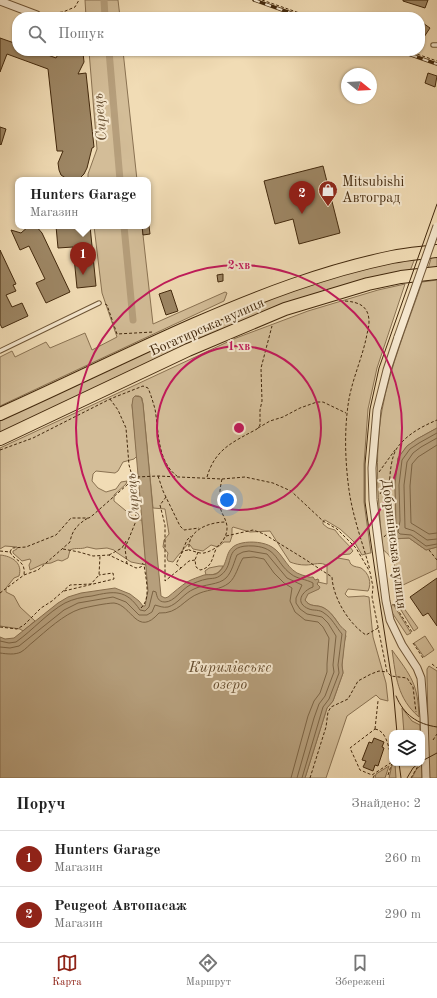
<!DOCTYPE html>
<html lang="uk">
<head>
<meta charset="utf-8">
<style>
  :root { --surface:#fff; --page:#f2f2f2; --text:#222; --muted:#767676; --line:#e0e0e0; --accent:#8f2418 }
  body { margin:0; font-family:"Old Standard TT",serif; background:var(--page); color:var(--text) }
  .controls { position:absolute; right:12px; bottom:12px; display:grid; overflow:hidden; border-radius:8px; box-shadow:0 1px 3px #0004 }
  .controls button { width:36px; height:36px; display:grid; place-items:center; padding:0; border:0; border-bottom:1px solid var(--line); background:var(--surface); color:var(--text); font:20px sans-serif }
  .compass { position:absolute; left:341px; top:68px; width:36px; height:36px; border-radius:50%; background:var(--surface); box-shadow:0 1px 3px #0004; rotate:108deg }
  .you { position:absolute; left:227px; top:500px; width:14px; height:14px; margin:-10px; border:3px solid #fff; border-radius:50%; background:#1a73e8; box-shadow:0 0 0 6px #1a73e833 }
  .badge { display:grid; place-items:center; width:26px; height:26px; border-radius:50%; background:var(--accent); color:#fff; font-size:13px; font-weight:700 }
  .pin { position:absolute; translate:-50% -33px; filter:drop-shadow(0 1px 2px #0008) }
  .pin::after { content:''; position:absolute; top:21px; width:14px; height:12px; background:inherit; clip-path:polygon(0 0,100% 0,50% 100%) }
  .popup { position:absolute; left:15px; top:177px; width:136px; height:52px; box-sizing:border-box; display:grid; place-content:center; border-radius:8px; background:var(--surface); filter:drop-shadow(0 1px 3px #0005); font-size:13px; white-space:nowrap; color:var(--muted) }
  .popup b { font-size:15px; color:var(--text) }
  .popup::after { content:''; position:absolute; left:50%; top:100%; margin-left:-8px; border:8px solid transparent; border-top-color:var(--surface) }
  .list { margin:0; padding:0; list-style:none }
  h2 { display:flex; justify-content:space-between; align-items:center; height:52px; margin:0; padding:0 16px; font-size:17px }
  h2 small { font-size:13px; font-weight:400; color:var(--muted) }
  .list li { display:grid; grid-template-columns:26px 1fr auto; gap:12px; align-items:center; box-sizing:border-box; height:56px; padding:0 16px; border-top:1px solid var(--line) }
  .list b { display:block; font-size:15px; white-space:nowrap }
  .list p { margin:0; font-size:13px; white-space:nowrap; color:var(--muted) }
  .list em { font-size:13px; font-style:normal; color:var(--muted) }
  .icon { flex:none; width:22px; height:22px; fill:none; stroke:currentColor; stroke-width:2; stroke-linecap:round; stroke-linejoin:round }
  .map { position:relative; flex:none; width:437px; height:778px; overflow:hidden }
  .search { position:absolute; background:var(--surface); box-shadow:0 1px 3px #0004; left:12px; right:12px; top:12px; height:44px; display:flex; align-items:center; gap:10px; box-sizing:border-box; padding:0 14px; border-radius:16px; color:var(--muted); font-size:15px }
  .sheet { height:164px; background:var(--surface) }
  nav { display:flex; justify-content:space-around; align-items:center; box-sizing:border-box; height:56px; border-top:1px solid var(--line); background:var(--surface); font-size:11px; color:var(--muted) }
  nav a { display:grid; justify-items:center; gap:2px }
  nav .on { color:var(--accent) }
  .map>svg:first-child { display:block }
</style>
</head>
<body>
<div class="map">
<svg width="437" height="778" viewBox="0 0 437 778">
  <rect width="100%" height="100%" fill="#f1dcb5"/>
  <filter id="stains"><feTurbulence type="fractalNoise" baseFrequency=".005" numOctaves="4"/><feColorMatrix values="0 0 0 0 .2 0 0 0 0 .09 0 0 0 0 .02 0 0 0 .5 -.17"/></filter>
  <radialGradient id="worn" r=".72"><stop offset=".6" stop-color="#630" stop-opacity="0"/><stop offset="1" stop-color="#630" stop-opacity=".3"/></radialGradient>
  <!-- green -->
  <path fill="#d3bd98" stroke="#8a7252" d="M85 0H118L120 17H86Z
    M89 51H123L137 180H88V174L97 149Z
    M94 226H142L153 324 225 292 227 293 224 301 0 406V357L12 351 15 357 46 342 50 348 85 333 92 350 117 337 102 293Z
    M437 254V268L428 269 432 255Z
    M415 258 410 271 367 280 0 433V421L228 314 328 277Z
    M437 280V428L417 439 407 446 398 458 395 484 396 525 392 526 387 530V532L390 535 389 536 394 539 409 538 426 550 437 547V569L403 585C401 580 397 575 395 570 394 568 395 565 394 563 393 560 387 552 383 550 378 503 374 457 382 410 390 366 408 324 422 282Z
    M405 284 377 368 368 409 364 464V502L371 553H370L362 555 355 543 351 539 340 529 325 520 323 521V524L328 528 335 530C340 538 348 543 353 551L350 554 339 555 338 558 349 560C350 562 350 564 352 565 354 567 359 567 361 568 369 573 372 583 368 591L348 589 345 594 348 597 364 596 369 597 373 637 386 683 388 701 380 699 376 695 347 716 326 778H305L327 708 333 701 343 673 342 665 344 643 346 636C339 625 335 615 324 608 317 604 310 608 305 600 306 593 314 589 318 582L327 584V566C322 561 313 565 306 565 300 565 295 564 290 562L270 531 250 532 233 527 232 528V536L230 542H224L218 547 211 545 203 551 193 549 190 545 188 544C183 550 178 555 173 562L168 561 167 558 168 553 163 547 164 540 169 534 165 509 153 508 143 404 142 398 139 396H135L132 405 137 456 134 459 123 462 118 471 115 473 96 471 93 474 92 481 98 488 106 492 116 489 121 482 127 481 126 484 114 495V501L137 520H142L146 565 131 562 116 552 114 550 107 548 96 549 87 547C81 550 76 547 70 550L68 558 62 561 58 560 51 563 43 564 30 570 29 565 31 561 30 559 22 561 13 553V551L17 549V547L5 546 0 549V448L236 338 308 311 378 290Z
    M0 555C12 556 23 563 19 576L14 578 6 588V592L14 596 20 607 35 621 23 631 20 629 0 626Z
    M219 566H223C219 574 214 575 206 575L205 571 209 568Z
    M396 602 401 604 418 628 414 631Z
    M393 604 411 633 407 635 391 611V607Z
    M425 636 434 650 424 657 414 643Z
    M392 650C411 676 418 684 419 717 397 698 396 677 392 650Z
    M429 666 437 671V778H430L429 775 427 676V669Z
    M402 708 412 721 420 725V733H404Z
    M395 764 396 778H389L392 765Z
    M422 764V778H412L416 770Z
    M389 766 385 778H375L376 774Z"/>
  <!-- water -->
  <path fill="#b69f7c" stroke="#886f4f" d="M135 396 141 397 143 404 161 596 165 598 168 597C174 592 181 586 187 582 192 579 199 577 204 575 210 574 215 576 219 572 230 562 223 547 242 543 251 541 264 542 272 547 284 554 287 571 302 575 307 576 309 578 313 577L315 580 318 579 319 581 317 584 320 587 319 589 308 594 305 600C310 608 317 604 324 608 334 613 337 625 346 631L342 665 343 673 333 701 327 708 305 778H0V637L5 639 14 638 58 603 68 597 81 593 115 588 130 594 139 601 143 606H145L148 591 132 405 133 398Z
    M437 428V547L426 550 409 538 391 539 389 538 394 531 396 525 395 484 398 458 407 446 417 439Z"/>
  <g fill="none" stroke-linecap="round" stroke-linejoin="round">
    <!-- shore -->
    <path stroke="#7c6444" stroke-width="1" d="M437 433 419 443 410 449 402 460 399 485 400 521 398 532 400 534 411 535 426 546 437 544
      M437 438 421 447 413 453 407 462 404 485 405 528 414 531 427 540 437 539
      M437 445 418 457 412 464 410 486 411 523 429 534 437 533
      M0 641 9 643 16 642C33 630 47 613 65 603 73 599 82 597 92 596 114 591 126 589 140 610L145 611 149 607 153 591 156 592C157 597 158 602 165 602 174 602 182 589 190 585 194 583 201 580 207 579 213 578 216 579 221 575 236 564 222 544 254 546 278 548 275 562 291 574 297 579 306 579 313 583V587C302 591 294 603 309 609 314 611 319 609 324 613 332 618 336 627 342 634L338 665 339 673 329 699 323 707 302 778
      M0 647 10 648 19 646 64 610 78 603 113 597 126 602 139 615H147L152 612 155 605C159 606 163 608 168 607 178 604 184 593 194 589 204 584 219 585 226 578 232 572 234 562 237 555L243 552 249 551 267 554 287 578 302 585 296 598V603L300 609 307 614 322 617 328 623 336 636 333 665 334 672 325 696 319 704 314 718 297 778
      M0 653C7 654 15 655 21 652 26 649 29 645 33 642 46 631 64 614 80 609 87 607 107 603 114 603 132 605 137 638 159 613 179 614 183 599 200 593 210 589 220 590 229 583 236 577 238 566 243 558L254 557 264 559 274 573 284 583 292 588 290 601 295 612 305 620 318 622 323 627 329 638 327 664V672L320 693 314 701 308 716 291 778"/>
    <!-- canal -->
    <path stroke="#b69f7c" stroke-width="7" d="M104 0 105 17
      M109 51 120 180
      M124 226 133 320"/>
  </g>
  <!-- building -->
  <path fill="#9d8664" stroke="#42280c" d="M403 0H428L425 8 403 1Z
    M420 21 430 28 420 43Z
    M0 38 17 44V51H37L56 58 60 51H82L83 53 84 62 78 74 86 73 94 147 92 148 87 168 84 174 80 178 74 180 67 179 61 175 59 170 58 163 63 151H57L48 69 7 54 0 72Z
    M428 73 437 76 435 87 425 83Z
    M0 127 6 129 1 145 0 144Z
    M323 166 340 233 299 244 293 219 275 224 264 181Z
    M29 226H36L42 233 70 292 46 303 36 283 45 279 29 246 20 250 11 230 21 233Z
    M56 226H90L96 286 77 288 73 247 58 248Z
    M142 226H149L150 234 143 235Z
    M0 250 16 284 13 285 16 291 6 295 12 307 22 303 28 316 2 328 0 324Z
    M223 274V281L218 282 217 275Z
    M171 290 178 311 166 315 159 294Z
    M437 578V626L428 613 423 616 410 597Z
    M374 738 384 742 382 747 384 748 378 766 375 765 373 771 363 767 366 761 362 760 369 742 372 743Z"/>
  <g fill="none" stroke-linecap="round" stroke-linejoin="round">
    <!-- lane casing -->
    <g stroke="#6e5536" stroke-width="5.5">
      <path id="lane" d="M433 45H437
        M0 351 99 303"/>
    </g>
    <!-- street casing -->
    <g stroke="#6e5536" stroke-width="9">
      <path id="street" d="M0 1 37 15
        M398 337 387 370 377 410 372 468 373 500 386 601 390 620 402 645 417 668 421 678 424 718 426 778"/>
    </g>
    <!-- primary casing -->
    <g stroke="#42280c" stroke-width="14">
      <path id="primary" d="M0 414C65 385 129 353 195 324 259 296 324 271 392 257 407 254 422 253 437 251
        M0 439 188 350 285 309 368 284 401 277 437 273"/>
    </g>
    <!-- path -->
    <path stroke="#42280c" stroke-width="1" stroke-dasharray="3 2" stroke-linecap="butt" d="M262 0 311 17
      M45 14 63 12 75 7 79 0
      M408 51 437 61
      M345 301C359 302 369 306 369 322 369 326 368 330 367 334 363 356 353 377 349 399 344 428 345 461 349 490 353 518 363 544 370 570
      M105 304 107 305 117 334 153 332
      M110 399 118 410 126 428 129 465 131 472 136 476
      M258 428 270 421 283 417 300 408 317 402H323L346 413
      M0 450 33 438 110 399 143 386 148 388C151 395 153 402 155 409 159 432 157 461 177 476
      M379 472 395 450
      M158 476 163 491 180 526 184 530 199 528
      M207 477C215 449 233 442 257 429L260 425V410L262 401 261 368 272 326
      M222 479C220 488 219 496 220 505 220 512 226 518 227 526 228 539 217 550 204 553 200 554 194 551 189 550 187 530 209 522 226 522
      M380 494 390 479
      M166 497 160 505 165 525V581L181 568
      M226 536 253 530 264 534 303 558 332 577C333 598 349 624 366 635L378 628
      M384 537 390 530C390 509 386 465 397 448 407 434 423 426 437 420
      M63 549 79 552 93 556 109 555 136 568 141 567 143 563
      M188 550 183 551 176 564 181 568 189 561 195 560
      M429 550 437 560
      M0 551 10 552C15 562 26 560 24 575
      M10 552 12 548 26 547 56 535 71 518H89L93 515 136 477 158 476 222 479 245 477 273 483 291 491 323 521 337 529 356 548 370 572 373 587 372 597 387 672 391 676 407 678 413 687 416 712
      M198 552 195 560 196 567 200 570C212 568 212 558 216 549
      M181 554 187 540 191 536
      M109 555 122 548 126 541
      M127 564 125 548 136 521 135 479
      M64 591 114 579 113 573 99 575
      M0 593 24 575 38 570 70 542C72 530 78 524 88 518
      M394 604 412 632
      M141 608C152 598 145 576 144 564
      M0 627 17 629 24 625 41 608 52 601 70 585 91 584 99 575 100 556
      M413 643 423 658
      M432 664 437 668
      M375 729C388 731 389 751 392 762L372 775 360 770 350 748Z
      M375 729 378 701
      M433 740 437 734
      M388 775 392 763
      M310 778 326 727 328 712 331 707 348 699 358 681 371 674 379 671 387 672
      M373 778 375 774
      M411 778 418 766"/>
    <!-- lane -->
    <use href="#lane" stroke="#f6e8cf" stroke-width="3.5"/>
    <!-- street -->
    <use href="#street" stroke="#f6e8cf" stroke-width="7"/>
    <!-- primary -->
    <use href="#primary" stroke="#f1dcb5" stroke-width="12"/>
    <!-- tram -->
    <path stroke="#42280c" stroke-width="1" d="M396 696C404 715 417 724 437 727
      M397 733 393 688 375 571 365 502V464L370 409 379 368 437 204
      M422 761 437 753
      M399 763 401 778
      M407 778 413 768 419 763"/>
    <!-- rail casing -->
    <g stroke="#42280c" stroke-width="3.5">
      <path id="rail" d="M254 0 302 17
        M400 51 437 64"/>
    </g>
    <!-- rail -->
    <use href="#rail" stroke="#f6e8cf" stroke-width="2" stroke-dasharray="6" stroke-linecap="butt"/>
    <!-- street-bridge casing -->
    <g stroke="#6e5536" stroke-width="9" stroke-linecap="butt">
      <path id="street-bridge" d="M398 337 437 226"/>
    </g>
    <!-- street-bridge -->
    <use href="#street-bridge" stroke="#f6e8cf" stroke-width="7"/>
  </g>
  <!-- distance rings -->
  <g fill="none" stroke="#c2185b" stroke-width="2">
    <circle cx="239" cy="428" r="82"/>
    <circle cx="239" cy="428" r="163"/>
  </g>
  <!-- icons -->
  <defs>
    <g id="shop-pin" transform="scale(1)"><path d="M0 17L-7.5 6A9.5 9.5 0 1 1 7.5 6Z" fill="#8f2418" stroke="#f6e8cf"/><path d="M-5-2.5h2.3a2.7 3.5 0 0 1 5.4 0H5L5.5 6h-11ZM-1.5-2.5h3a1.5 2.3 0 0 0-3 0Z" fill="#fff"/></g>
  </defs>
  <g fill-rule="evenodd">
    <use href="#shop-pin" x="328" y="190"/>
  </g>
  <g text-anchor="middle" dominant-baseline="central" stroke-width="4" stroke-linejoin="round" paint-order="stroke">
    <!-- poi labels -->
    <g font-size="14" fill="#42280c" stroke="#f6e8cf" text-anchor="start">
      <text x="342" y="182">Mitsubishi<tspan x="342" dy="16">Автоград</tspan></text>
    </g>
    <!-- street labels -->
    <g font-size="14" fill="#42280c" stroke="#f6e8cf">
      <text transform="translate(207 327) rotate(-24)">Богатирська вулиця</text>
      <text transform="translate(394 544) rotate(83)">Добринінська вулиця</text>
    </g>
    <!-- water labels -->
    <g font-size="15" font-style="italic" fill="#654c2e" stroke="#f6e8cf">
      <text transform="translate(101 117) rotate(-95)">Сирець</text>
      <text transform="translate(134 497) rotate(-95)">Сирець</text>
      <text x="230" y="668">Кирилівське<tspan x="230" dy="17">озеро</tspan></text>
    </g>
  </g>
  <circle cx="239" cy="428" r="6" fill="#c2185b" stroke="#f6e8cf" stroke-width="2"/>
  <g font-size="12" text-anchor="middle" font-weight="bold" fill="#c2185b" stroke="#f6e8cf" stroke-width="4" stroke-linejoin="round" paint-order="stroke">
    <text x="239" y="269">2 хв</text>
    <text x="239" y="350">1 хв</text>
  </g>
  <rect width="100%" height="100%" filter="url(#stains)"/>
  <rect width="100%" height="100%" fill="url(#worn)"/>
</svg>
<div class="controls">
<button><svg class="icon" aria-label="layers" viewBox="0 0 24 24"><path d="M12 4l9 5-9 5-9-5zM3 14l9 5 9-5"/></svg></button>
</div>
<svg class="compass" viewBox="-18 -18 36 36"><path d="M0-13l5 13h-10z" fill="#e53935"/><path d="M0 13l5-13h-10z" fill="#767676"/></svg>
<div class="you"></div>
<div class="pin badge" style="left:83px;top:275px">1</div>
<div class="popup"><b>Hunters Garage</b>Магазин</div>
<div class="pin badge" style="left:302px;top:214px">2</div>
<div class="search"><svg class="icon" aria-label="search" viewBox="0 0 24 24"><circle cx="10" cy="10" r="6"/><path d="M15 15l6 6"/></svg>Пошук</div>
</div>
<section class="sheet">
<h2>Поруч<small>Знайдено: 2</small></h2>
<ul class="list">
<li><span class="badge">1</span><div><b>Hunters Garage</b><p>Магазин</p></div><em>260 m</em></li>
<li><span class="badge">2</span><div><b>Peugeot Автопасаж</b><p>Магазин</p></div><em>290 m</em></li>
</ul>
</section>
<nav>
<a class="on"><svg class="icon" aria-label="map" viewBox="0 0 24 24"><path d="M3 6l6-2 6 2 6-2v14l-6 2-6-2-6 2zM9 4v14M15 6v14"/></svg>Карта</a>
<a><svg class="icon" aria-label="directions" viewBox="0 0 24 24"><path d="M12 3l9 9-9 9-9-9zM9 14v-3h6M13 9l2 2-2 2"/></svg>Маршрут</a>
<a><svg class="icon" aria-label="saved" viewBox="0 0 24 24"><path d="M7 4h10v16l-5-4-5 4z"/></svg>Збережені</a>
</nav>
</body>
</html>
